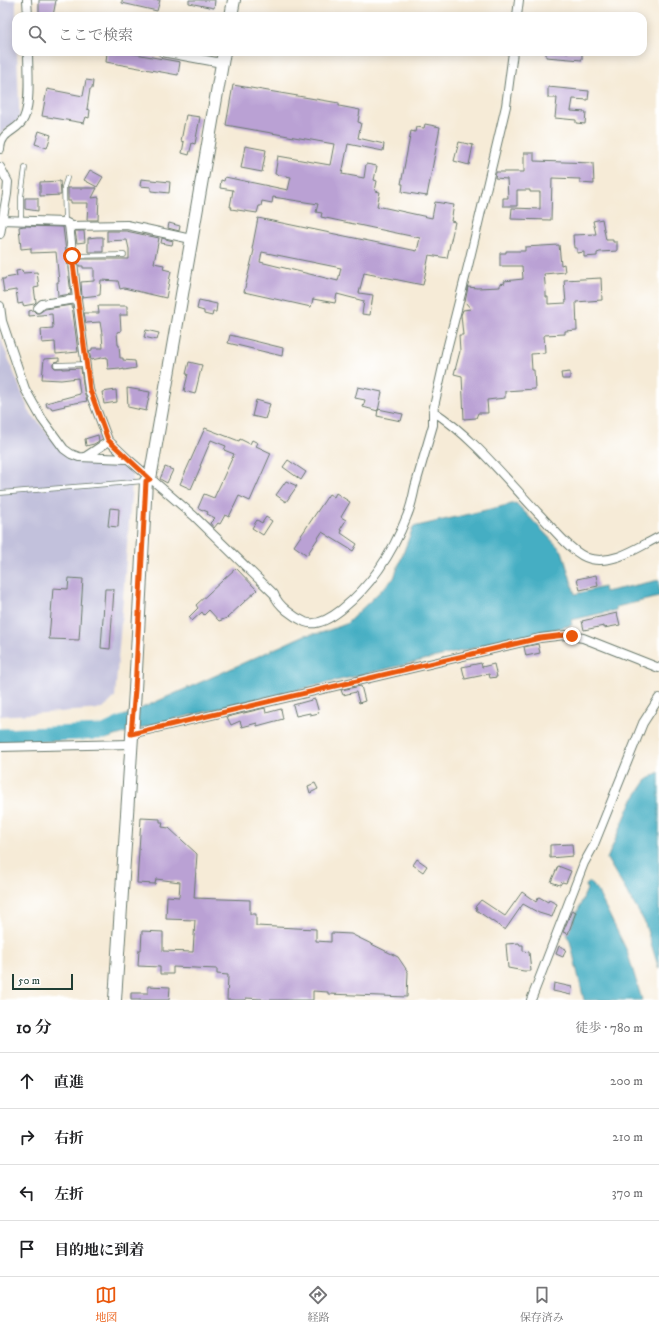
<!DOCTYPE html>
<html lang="ja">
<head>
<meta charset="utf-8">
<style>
  :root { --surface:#fff; --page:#f6f6f6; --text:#202124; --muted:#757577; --line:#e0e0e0; --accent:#ea580c }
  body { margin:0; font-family:"IM FELL DW Pica","Noto Serif JP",serif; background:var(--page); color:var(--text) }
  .scale { position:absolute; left:12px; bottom:10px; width:61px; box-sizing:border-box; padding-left:4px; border:2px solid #1f3d34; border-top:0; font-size:11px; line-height:14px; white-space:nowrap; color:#1f3d34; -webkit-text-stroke:3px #fff; paint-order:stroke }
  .stop { position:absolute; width:12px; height:12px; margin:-9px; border:3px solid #ea580c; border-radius:50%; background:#fff }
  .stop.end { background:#ea580c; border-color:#fff; box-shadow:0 1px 4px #0008 }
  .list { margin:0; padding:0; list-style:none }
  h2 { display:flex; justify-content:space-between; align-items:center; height:52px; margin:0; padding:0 16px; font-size:17px }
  h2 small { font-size:13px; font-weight:400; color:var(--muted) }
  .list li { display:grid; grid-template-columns:26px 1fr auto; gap:12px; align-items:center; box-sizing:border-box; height:56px; padding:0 16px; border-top:1px solid var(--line) }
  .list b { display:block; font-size:15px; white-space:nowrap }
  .list em { font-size:13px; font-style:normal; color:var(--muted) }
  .icon { flex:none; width:22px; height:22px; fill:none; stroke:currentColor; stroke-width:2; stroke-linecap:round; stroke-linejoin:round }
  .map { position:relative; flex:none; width:659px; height:1000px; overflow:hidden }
  .search { position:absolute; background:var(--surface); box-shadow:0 2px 10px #0003; left:12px; right:12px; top:12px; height:44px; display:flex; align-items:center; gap:10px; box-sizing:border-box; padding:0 14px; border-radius:12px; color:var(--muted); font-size:15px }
  .sheet { height:276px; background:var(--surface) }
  nav { display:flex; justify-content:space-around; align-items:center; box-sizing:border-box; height:56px; border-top:1px solid var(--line); background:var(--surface); font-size:11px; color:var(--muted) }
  nav a { display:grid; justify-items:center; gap:2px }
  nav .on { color:var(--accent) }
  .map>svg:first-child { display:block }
</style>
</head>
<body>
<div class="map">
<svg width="659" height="1000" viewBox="0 0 659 1000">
  <rect width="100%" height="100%" fill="#fff"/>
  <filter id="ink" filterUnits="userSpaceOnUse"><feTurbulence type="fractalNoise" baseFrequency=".025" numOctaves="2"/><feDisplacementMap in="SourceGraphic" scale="8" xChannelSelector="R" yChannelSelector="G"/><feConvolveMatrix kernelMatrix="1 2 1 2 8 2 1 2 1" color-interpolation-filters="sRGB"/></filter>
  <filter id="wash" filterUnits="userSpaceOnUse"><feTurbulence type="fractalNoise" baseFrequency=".012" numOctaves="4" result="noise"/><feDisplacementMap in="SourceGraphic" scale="16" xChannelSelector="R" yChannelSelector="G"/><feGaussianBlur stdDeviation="0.9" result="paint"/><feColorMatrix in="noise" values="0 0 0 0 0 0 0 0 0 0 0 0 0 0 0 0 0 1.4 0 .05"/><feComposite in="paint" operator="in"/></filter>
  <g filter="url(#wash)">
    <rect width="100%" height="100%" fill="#f6ebd7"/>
    <!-- industrial -->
    <path fill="#c2c1dc" d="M0 0H16V52H17L19 105V119L0 134Z
      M0 334 3 345 29 411 64 453 69 458 79 461 128 463 133 472 115 697 103 709 0 716Z"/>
    <!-- water -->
    <path fill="#44aec3" stroke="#32767c" d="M516 503 562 551 575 594 604 587 605 592 659 580V597L616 607V610L571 620 572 625 162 722 105 739 103 725 199 683 305 635 321 633 346 624 394 578 413 527Z
      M659 772V969L644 921 607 859 632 801 646 781Z
      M590 882 597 890 627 951 642 1000H584L570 941 567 936 587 889 586 885Z"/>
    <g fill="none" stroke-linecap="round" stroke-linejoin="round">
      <!-- river -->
      <path stroke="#44aec3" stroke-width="15" d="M0 736 104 732 123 723"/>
    </g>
    <g id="blocks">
      <!-- building -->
      <path fill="#baa1d4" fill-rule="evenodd" d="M39 0H56L53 16H39Z
        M122 0H160L157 11 122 3Z
        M189 0H215L214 8 189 3Z
        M107 52H124L180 62 178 75 106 62Z
        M546 52H582V60L546 57Z
        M86 80 93 81 92 89H90L87 109 90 110 89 118 86 117 84 123 42 116 47 89 83 96Z
        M233 85 339 103V106L360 110 358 122 361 123 358 138 384 144 383 151 348 144 342 174 364 178 366 164 377 166 374 180 377 181 375 191 380 192 377 206 432 218 435 202 454 205 451 221 455 222 447 258 429 255 423 285 364 273 359 293 373 295 370 315 362 314 364 301 337 294 335 303 313 299 311 307 244 292 254 250 252 249 258 218 417 251 420 238 321 217 322 213 316 212 318 204 273 197 272 203 262 201 261 206H259L257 213 231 209 232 207H230L233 190 220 188 221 180 224 181 225 177 288 190 291 177 275 174 278 156 330 165 334 144 226 125ZM262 252 341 268 338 281 260 262Z
        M548 87 589 91 588 100 573 99 571 111 586 112 585 124 576 123V120L555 118 557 98H548Z
        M186 115 200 117 195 144 192 143 189 155 182 153 184 142 181 141Z
        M425 124 440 127 427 196 402 192 403 184H401L411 131 415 132 416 127 424 128Z
        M39 131 51 135 47 148 35 144Z
        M459 142 473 145 469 165 454 161Z
        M245 146 266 150 262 172 241 168Z
        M524 153H534V161L593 163 594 184 580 183V179L552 178 551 220 511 219 512 208 540 209V192H530V190H517V206H503V198H508L507 179 495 178 496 172H524Z
        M90 170 103 177 97 187 84 180Z
        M141 179 170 182 169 193 151 191V187L140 186Z
        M60 181 61 195 40 196V182Z
        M68 188H97L92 198 99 197 98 220H87L88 203H71V201H68Z
        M25 198H38V211L25 209Z
        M602 219 606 240H613V242H617V251L600 252 597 253V256L584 257V252L577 253V248H574L573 235 596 234 593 221Z
        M169 223 180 226 179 231 168 228Z
        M24 226 63 227 71 294 58 296 57 282H59L56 252 31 253V248L21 249 19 227Z
        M75 231H84L85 242 77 243Z
        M107 231H126L159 238 154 263 164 265 163 269 171 271 166 298 124 288 120 289 118 281 101 280 100 295 82 297 81 282 94 281V268H83V266H79L78 259H129V249L127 240 107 241Z
        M97 237H103V252H88V238Z
        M162 238 173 241 172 245 161 243Z
        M559 245 561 265 564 264 565 272 544 274 546 293V297H548V304L566 303 564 280 601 278 602 300 576 302 577 330 565 331V334L544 335 545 353 531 354 532 370H534L535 389 505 391V398L487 400 488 413H478L476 418 464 419 462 376 454 374 460 351 459 335H463L461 315 463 310 471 309 465 302 468 287 477 288 500 287V284L505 283 504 281 523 279 522 266H500V253H506V251H525V247Z
        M22 270 23 273 37 272 39 287 34 288 36 302 34 304 23 306V303L18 304 16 290 4 292 2 279H5V278L17 276 16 271Z
        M199 300 217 304 216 312H213L212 316 204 314V311L197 309Z
        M72 305 78 352 56 354 55 342 42 343 41 329 53 328 52 314 29 316V311L33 310 36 313H39L45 309Z
        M98 306H127V315H120L121 331 117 332 118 345H119L120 358H123V360L135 361 136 368 124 370V369L120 370V368L108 369 107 357 91 360 89 351 92 350V348H103L102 334 100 322 86 323 84 313H99Z
        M146 330 159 333 157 340 144 337Z
        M230 335 283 348 282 356 228 343Z
        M59 358V361L55 362 53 364V366L55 368H63V369L81 368 84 391 87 401 64 405 65 406 52 409 51 407H47L46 403 80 394 78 378 61 380 42 379 44 359Z
        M189 362 202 365 195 394 184 391 188 374H186Z
        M570 372V379H562L561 373Z
        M358 387 382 392 378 411 363 407 365 400 355 398Z
        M127 388 150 392 146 411 128 407Z
        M116 390 117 402 104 404 102 392Z
        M256 400 270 404 265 419 252 416Z
        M378 409 403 414 401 421 377 416Z
        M205 428 239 441 240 439 250 444 252 440 258 443 256 446 271 453 250 501 239 496 229 517 225 515 220 524 218 523 214 528 210 523 215 518 207 514 208 512 198 508 204 494 214 498 234 454 224 450 226 446 211 440 200 466H201L191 489 180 484Z
        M98 435 99 441 94 444 86 446 85 439Z
        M288 460 306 472 301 480 283 467Z
        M165 467 173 470 167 483 160 479Z
        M286 481 297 486 286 502 276 495Z
        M336 493 350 502 341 517 346 520 340 530 342 531 341 533 357 544 353 551 322 532 307 555 294 546 329 494 334 497Z
        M110 508 119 509 118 527 108 526Z
        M266 517 272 521 263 535 252 528 257 520 262 523Z
        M236 568 257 590 227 618 219 621 209 610 204 615 202 612 192 621 189 617 198 608 196 605Z
        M596 575 598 586 580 590 577 579Z
        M69 578 83 579 79 640 49 639 53 588 68 589Z
        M105 589H114L110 649 101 648Z
        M617 613 620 625 604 628V626L584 630 582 621Z
        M538 644 540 653 526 656 524 647Z
        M481 663 482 667 494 664 497 677 490 678 489 674 465 679 462 667Z
        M361 686 365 701 359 703 356 692 343 695 341 690Z
        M315 699 319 713 310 715V713L296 716 293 705Z
        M265 708 266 713 281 709 283 719 257 726V723L242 727 240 721 231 725 227 717Z
        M315 783 318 789 310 793 308 786Z
        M141 818 160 819V822H163L162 827 169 828 197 854 194 898 250 900V914H256V926L316 929V941L331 942V933L351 934 398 957 408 972 407 997 328 994V992L313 991V1000H262V999L246 998V1000H227L228 975 217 974V969L173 967V974H160V967L138 966 139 950H141L142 931 163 932V951L193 952 195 920 166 919 167 896 179 897 180 882 156 879 155 884 137 883Z
        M572 844 573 856 550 858V845Z
        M417 859 427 866 423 872 413 865Z
        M558 866 571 871 566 883 562 882 560 885 551 882Z
        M522 892 536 902 539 897 548 902 549 900 557 904 552 917 539 913 523 904 505 930 476 910 477 908 475 907 481 900 505 916Z
        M572 910 576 912 568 934 563 932Z
        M519 943 520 945H523V951L529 952 531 971H524L508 968 506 944Z
        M559 946 566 949 563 957 556 954Z
        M554 983 572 987 571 995 553 991Z
        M148 986 170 987 169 1000H131V993H148Z"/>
    </g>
  </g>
  <g filter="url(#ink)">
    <use href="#blocks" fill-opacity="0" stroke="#6a7a6d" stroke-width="1"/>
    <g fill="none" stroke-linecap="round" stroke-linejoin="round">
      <!-- lane casing -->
      <g stroke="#6a7a6d" stroke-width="5.5">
        <path id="lane" d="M21 220V197L25 168
          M65 222 64 187 67 178
          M72 256 124 255
          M56 365 86 364
          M0 493 145 481"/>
      </g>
      <!-- street casing -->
      <g stroke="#6a7a6d" stroke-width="10">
        <path id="street" d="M27 0 28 16
          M517 16 519 0
          M162 52 222 63
          M0 149C1 130 18 132 24 118 31 104 28 69 28 52
          M0 167 8 182 7 194 0 234
          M2 220 65 222 69 224 77 299 89 390 108 440 128 459
          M69 226 127 225 191 239
          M0 306 2 321 25 389 42 419 64 449 71 454 79 457 128 459 194 516 274 594C278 606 294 617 305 622 317 627 332 617 341 610 371 586 393 552 407 516 411 507 413 497 415 487 421 466 427 446 433 425V411L446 353 468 266 506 106 513 52
          M38 308 42 304 77 299
          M433 411C473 437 506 479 539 514 552 527 574 556 591 559 616 564 638 547 659 537
          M85 457 109 441
          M131 734 540 638 565 635 583 638 659 668
          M0 747 130 744
          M531 1000 584 863 593 847 643 723 659 698"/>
      </g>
      <!-- secondary casing -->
      <g stroke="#6a7a6d" stroke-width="14">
        <path id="secondary" d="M231 16 234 0
          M115 1000 135 690 146 481 150 479 224 52"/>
      </g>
      <!-- lane -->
      <use href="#lane" stroke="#fff" stroke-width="4"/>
      <!-- street -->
      <use href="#street" stroke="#fff" stroke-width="8"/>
      <!-- secondary -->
      <use href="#secondary" stroke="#fff" stroke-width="12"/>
    </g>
  </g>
  <g fill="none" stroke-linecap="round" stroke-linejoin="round" filter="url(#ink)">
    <!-- route -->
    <path stroke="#ea580c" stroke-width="5" d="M72 256 90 390 108 440 150 479 146 481 135 690 131 734 540 638 565 635 572 636"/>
  </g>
</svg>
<div class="scale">50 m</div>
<div class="stop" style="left:72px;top:256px"></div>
<div class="stop end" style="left:572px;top:636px"></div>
<div class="search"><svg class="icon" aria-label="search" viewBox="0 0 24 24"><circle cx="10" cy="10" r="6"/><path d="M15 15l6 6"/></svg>ここで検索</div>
</div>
<section class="sheet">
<h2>10 分<small>徒歩 · 780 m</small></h2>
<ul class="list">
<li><svg class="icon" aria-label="ahead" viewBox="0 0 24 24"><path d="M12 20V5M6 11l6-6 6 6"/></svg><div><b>直進</b></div><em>200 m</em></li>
<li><svg class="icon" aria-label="right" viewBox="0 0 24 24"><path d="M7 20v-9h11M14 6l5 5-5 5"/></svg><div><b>右折</b></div><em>210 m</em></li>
<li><svg class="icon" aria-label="left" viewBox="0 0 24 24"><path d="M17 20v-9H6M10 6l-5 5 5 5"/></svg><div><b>左折</b></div><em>370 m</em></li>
<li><svg class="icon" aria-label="arrive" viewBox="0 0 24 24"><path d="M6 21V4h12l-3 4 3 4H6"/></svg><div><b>目的地に到着</b></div></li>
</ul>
</section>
<nav>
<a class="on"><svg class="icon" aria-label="map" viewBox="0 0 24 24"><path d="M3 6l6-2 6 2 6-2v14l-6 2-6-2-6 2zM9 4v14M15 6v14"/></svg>地図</a>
<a><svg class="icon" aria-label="directions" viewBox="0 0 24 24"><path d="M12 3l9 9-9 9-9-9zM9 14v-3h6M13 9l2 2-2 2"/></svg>経路</a>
<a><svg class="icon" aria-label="saved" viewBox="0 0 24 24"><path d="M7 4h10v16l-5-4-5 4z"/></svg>保存済み</a>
</nav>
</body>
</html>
